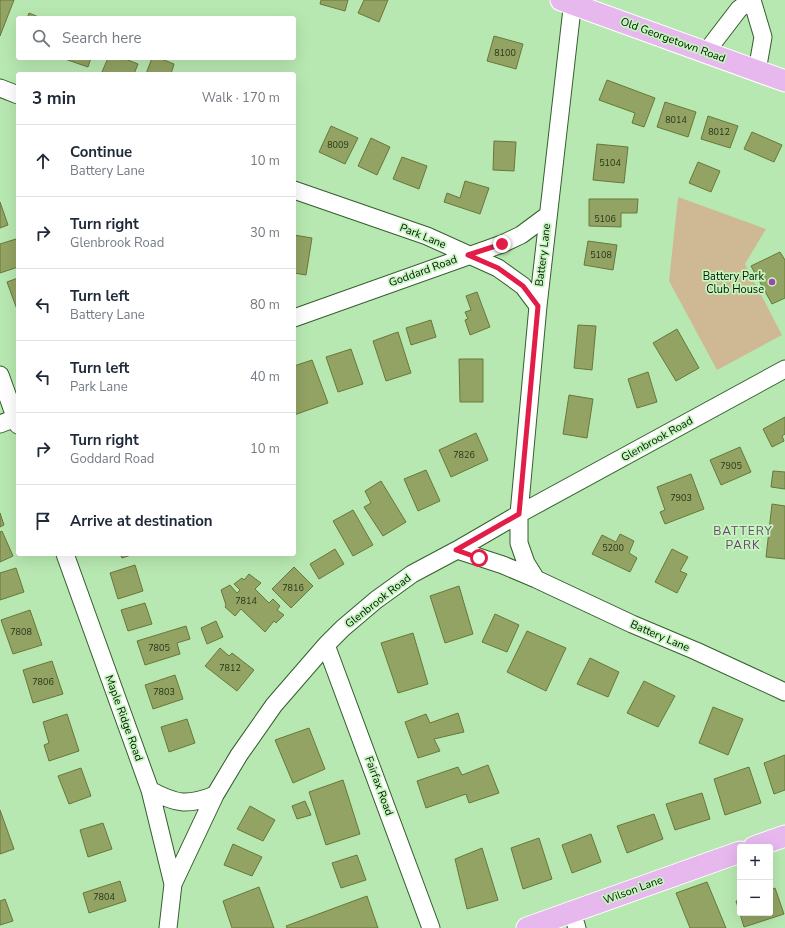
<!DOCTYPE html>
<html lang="en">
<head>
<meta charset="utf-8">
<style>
  :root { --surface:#fff; --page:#f2f2f3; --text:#1f2937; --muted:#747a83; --line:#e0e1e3 }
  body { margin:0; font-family:"Nunito Sans",sans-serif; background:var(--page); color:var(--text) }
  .controls { position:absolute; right:12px; bottom:12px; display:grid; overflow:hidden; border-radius:4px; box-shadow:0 4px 16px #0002 }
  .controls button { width:36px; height:36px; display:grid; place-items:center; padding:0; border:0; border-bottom:1px solid var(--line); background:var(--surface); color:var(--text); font:20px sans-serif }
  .stop { position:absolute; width:12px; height:12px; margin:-9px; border:3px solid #e11d48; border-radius:50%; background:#fff }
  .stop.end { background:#e11d48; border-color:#fff; box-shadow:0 1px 4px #0008 }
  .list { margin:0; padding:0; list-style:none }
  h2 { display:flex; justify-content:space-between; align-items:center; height:52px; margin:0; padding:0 16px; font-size:17px }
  h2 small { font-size:13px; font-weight:400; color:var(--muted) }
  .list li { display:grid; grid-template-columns:26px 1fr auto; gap:12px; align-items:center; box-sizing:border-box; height:72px; padding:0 16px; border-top:1px solid var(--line) }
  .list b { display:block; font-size:15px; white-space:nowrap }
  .list p { margin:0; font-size:13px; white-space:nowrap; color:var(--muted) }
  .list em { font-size:13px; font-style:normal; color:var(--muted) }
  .icon { flex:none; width:22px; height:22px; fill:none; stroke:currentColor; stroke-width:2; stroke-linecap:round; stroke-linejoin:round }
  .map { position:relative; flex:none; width:785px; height:928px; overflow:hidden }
  .search { position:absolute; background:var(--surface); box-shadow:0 4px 16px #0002; left:16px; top:16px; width:280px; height:44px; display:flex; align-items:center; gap:10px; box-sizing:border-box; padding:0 14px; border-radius:4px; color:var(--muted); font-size:15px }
  .panel { position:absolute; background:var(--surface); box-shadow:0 4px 16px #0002; left:16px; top:72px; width:280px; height:484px; border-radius:4px }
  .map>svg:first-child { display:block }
</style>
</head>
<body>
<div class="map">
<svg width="785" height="928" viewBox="0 0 785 928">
  <rect width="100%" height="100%" fill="#b8e8b1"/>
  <!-- green -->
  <path fill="#cfb994" d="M678 197 766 229 745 264 782 335 717 370 669 281Z"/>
  <!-- building -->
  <path fill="#92a363" stroke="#687839" d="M0 0H14L0 36Z
    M321 0H348L345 11 320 4Z
    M364 0H388L379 22 358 13Z
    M29 13 41 18H27Z
    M494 36 523 44 516 69 487 61Z
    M62 58H91L88 67Z
    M108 58H123L138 64 134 74H107L102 72Z
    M152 58H159L174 64 171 74H146Z
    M607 80 655 98 644 127 632 123 635 113 599 100Z
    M665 102 696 112 688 137 657 127Z
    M708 116 738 126 730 148 701 139Z
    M331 126 358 138 345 164 319 152Z
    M752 132 782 145 774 162 744 149Z
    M371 138 390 147 377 175 358 166Z
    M494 141 516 142 514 171 493 170Z
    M597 144 628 147 624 183 593 180Z
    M402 157 427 166 419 189 393 179Z
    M698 162 720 171 711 192 689 183Z
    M465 181 489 188 480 214 444 202 447 193 460 198Z
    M589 199H638L637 213H621V227L589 226Z
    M0 202 8 225 0 228Z
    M294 235 312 238 306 275 294 273Z
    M16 239 18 244V267L0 273V244Z
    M588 241 617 245 613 270 584 265Z
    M780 252 785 260V298L772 304 751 266Z
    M18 278V312L7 282Z
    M477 292 490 327 470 335 465 320 468 319 465 312 471 310 466 296Z
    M431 320 436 337 411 345 406 328Z
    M578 325 596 326 592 370 574 368Z
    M677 329 699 368 676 381 653 343Z
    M398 332 411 373 386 381 373 341Z
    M351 349 363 384 338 392 326 357Z
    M459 359H483V402H460Z
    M312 360 328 403 294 415V366Z
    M648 372 657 402 637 408 628 379Z
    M569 395 593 399 587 438 563 434Z
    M785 417V434L782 436 784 441 772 447 763 429Z
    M476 433 488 460 451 477 439 450Z
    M740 447 751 472 721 485 710 460Z
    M426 470 440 501 418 511 404 479Z
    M773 471 785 472V489L771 487Z
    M691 474 704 509 665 524 660 512 665 510 657 487Z
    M381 481 406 522 383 536 364 507 371 503 365 491Z
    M772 504 785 506V559L766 557Z
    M353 510 373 545 353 556 333 521Z
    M0 513 4 525 0 527Z
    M2 531 13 556 0 562V532Z
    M620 534 634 541 629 553 637 558 630 572 592 554 602 535 616 542Z
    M335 549 344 564 319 579 310 564Z
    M672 549 688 557 680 571 687 574 677 593 655 582Z
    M120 554H134L122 558Z
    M135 565 143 591 118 599 110 573Z
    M294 567 313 586 291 608 272 589Z
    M16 568 24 592 0 600V573Z
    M249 574 261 583 255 589 269 603 273 599 280 606 277 610 284 615 276 623 274 621 265 632 241 609 235 616 225 607 226 605 221 590 230 585 237 593 240 590 234 584 242 578 244 580Z
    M459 586 473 634 445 643 430 596Z
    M145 603 152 624 128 631 121 610Z
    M30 610 42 645 13 654 1 620Z
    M495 614 519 625 507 652 482 642Z
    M216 621 223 637 207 644 201 628Z
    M186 626 190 639 177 643 180 654 145 665 137 641Z
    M527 631 566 648 546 691 507 672Z
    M413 633 428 684 398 693 381 643Z
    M220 648 229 656 232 653 254 670 237 691 205 666Z
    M590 658 619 672 608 697 577 684Z
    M52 661 63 694 33 703 23 670Z
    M175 675 183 699 153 709 145 685Z
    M644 681 675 696 658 727 627 713Z
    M713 707 743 719 728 755 699 743Z
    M458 713 464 732 434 739 440 751 418 758 405 722 426 714 430 723Z
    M67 714 79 751 49 761 44 745 49 743 43 722Z
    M187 719 195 743 169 752 161 727Z
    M309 728 325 769 293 783 275 740Z
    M785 755V790L774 794 764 763Z
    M488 765 499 793 469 803 466 794 426 808 417 781 458 767 462 775Z
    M749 767 761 803 725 815 714 779Z
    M81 768 91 796 69 804 58 776Z
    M343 780 360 834 326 845 309 792Z
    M702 793 710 819 675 830 666 804Z
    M305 801 311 815 297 819 292 806Z
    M250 806 275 820 263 841 237 829Z
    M0 810 14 849 0 854Z
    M654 814 663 839 627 853 617 826Z
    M103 823 112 849 88 857 80 830Z
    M591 834 601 862 572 873 562 845Z
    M539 838 552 879 523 889 511 848Z
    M233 844 262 857 252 876 224 865Z
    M482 848 498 900 467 909 455 859Z
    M357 855 366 880 341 888 332 863Z
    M120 881 126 901 89 913 83 893Z
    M707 882 726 928H690L676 893Z
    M259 887 274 928H232L223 901Z
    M775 888 784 914 744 927 736 901 740 900V913H770V890Z
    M367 896 378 928H287L286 926Z
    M5 899 13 921 0 925V901Z"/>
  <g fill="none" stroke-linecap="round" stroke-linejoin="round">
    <!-- minor casing -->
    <g stroke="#335e2d" stroke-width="19">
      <path id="minor" d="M752 0 763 37 757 71
        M706 52 739 9 751 0
        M0 88 18 95
        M294 190 427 236 498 268 523 286 538 306
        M294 318 502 244 521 235 548 215
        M0 375 18 425
        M0 424 18 417
        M457 550 503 565 536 579 632 624 696 651 785 692
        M65 554 150 790 173 884
        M536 579 526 563 519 543V514L538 306 573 0
        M326 645 431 928
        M150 790C176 804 187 806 215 795
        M572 912 577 928
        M168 928 173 884 215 795 239 755 274 705 326 645 343 628 376 600 412 574 457 550 519 514 785 369"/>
    </g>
    <!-- major casing -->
    <g stroke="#fff" stroke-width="23">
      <path id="major" d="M561 0 785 81
        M754 847 785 836
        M527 928 740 852"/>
    </g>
    <!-- minor -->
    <use href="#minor" stroke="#fff" stroke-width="17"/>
    <!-- major -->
    <use href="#major" stroke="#e6b8ee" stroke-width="21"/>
  </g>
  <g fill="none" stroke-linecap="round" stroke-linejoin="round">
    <!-- route -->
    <path stroke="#e11d48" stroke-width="5" d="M479 558 456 550 519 514 538 306 523 286 498 268 468 255 502 244"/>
  </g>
  <!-- markers -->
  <circle fill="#9f44af" stroke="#c5f6be" stroke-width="1.5" cx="772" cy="282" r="4"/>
  <g text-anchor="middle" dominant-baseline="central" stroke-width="3.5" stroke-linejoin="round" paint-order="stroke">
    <!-- number labels -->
    <g font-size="9" fill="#27371a">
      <text x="505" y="53">8100</text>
      <text x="676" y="120">8014</text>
      <text x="719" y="132">8012</text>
      <text x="338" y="145">8009</text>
      <text x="610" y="163">5104</text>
      <text x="605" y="219">5106</text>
      <text x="601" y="255">5108</text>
      <text x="464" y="455">7826</text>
      <text x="731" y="466">7905</text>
      <text x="681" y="498">7903</text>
      <text x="613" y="548">5200</text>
      <text x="293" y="588">7816</text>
      <text x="246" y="601">7814</text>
      <text x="21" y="632">7808</text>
      <text x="159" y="648">7805</text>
      <text x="230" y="668">7812</text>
      <text x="43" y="682">7806</text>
      <text x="164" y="692">7803</text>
      <text x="104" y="897">7804</text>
    </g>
    <!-- street labels -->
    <g font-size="11" fill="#031302" stroke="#c5f6be">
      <text transform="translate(673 40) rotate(20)">Old Georgetown Road</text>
      <text transform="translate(423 236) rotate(22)">Park Lane</text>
      <text transform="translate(543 255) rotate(-83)">Battery Lane</text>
      <text transform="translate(423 271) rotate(-20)">Goddard Road</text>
      <text transform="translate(657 439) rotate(-29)">Glenbrook Road</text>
      <text transform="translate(378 601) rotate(-38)">Glenbrook Road</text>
      <text transform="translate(660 636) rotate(23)">Battery Lane</text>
      <text transform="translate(124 718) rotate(70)">Maple Ridge Road</text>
      <text transform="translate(379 786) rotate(70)">Fairfax Road</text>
      <text transform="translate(633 890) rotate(-20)">Wilson Lane</text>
    </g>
    <!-- poi labels -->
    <g font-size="11" fill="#031302" stroke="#c5f6be" text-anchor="end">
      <text x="764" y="276">Battery Park<tspan x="764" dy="13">Club House</tspan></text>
    </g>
    <!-- neighbourhood labels -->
    <g font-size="12" letter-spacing="1" fill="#6c3f75" stroke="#c5f6be">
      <text x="743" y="531">BATTERY<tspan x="743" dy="14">PARK</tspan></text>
    </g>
  </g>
</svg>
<div class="controls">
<button>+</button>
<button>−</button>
</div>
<div class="stop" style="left:479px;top:558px"></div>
<div class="stop end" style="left:502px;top:244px"></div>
<div class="search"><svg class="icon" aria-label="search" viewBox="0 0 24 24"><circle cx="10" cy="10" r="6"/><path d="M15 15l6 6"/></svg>Search here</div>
<section class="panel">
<h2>3 min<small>Walk · 170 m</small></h2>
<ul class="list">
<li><svg class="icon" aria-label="ahead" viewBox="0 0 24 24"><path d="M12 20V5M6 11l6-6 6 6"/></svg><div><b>Continue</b><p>Battery Lane</p></div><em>10 m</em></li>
<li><svg class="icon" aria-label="right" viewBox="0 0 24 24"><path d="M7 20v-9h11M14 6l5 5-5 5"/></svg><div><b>Turn right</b><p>Glenbrook Road</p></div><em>30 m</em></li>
<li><svg class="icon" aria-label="left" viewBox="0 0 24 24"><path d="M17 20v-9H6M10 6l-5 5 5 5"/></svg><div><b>Turn left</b><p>Battery Lane</p></div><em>80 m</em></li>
<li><svg class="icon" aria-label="left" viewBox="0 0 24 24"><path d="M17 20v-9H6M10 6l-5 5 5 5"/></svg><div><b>Turn left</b><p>Park Lane</p></div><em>40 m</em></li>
<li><svg class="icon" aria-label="right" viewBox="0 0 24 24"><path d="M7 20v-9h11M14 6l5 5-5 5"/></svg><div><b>Turn right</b><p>Goddard Road</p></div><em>10 m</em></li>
<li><svg class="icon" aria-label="arrive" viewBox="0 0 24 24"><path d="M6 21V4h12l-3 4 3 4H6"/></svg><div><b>Arrive at destination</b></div></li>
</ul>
</section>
</div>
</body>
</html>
